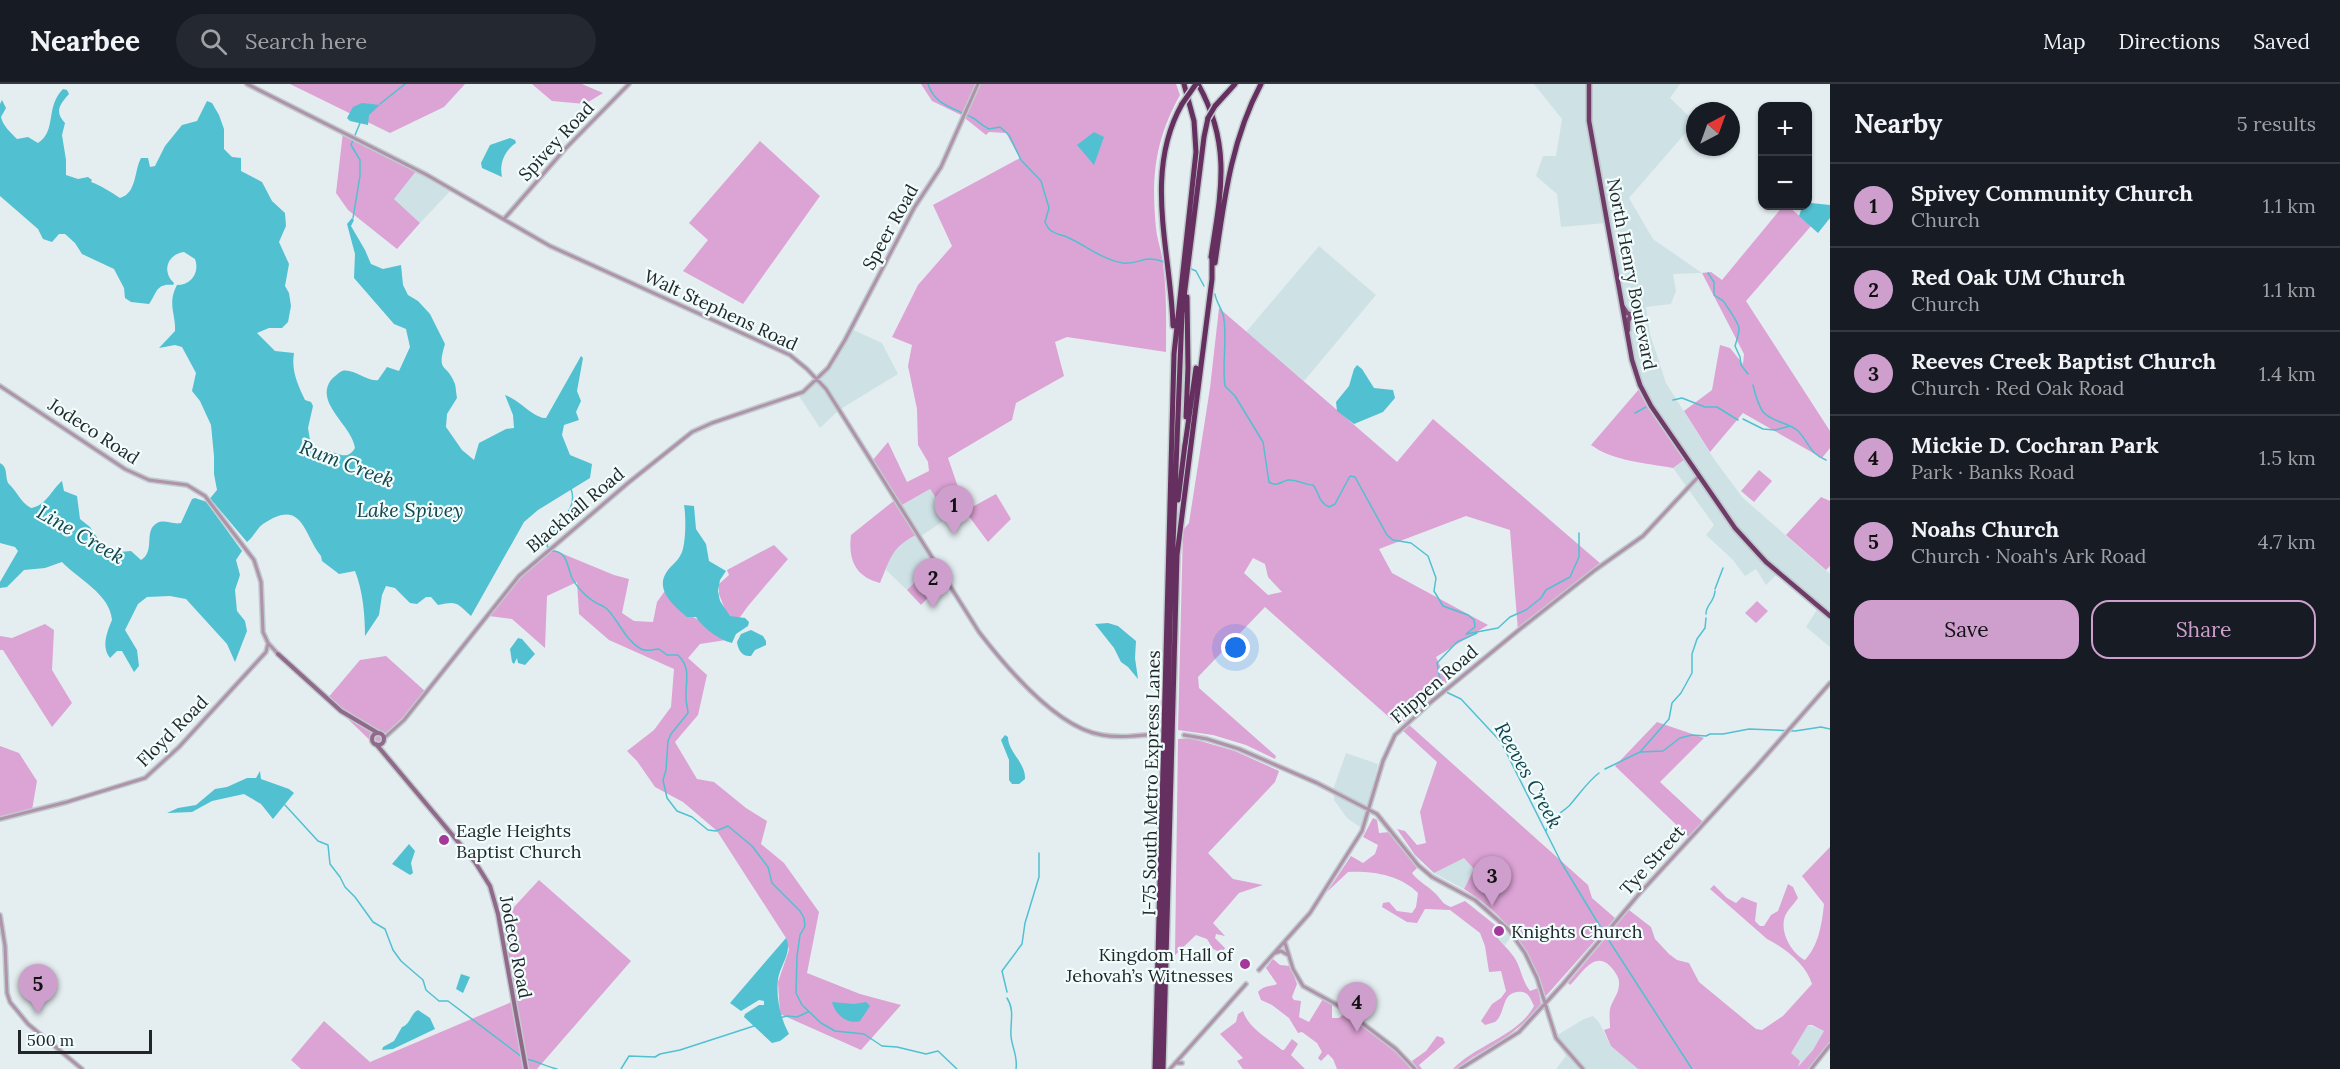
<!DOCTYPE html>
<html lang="en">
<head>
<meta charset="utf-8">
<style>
  :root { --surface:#171b24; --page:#242831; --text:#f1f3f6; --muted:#9ea1a6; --line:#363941; --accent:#ce9fcd }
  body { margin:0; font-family:Lora,serif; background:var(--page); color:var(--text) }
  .controls { position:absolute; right:18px; top:18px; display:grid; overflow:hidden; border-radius:12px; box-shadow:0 2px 4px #0004 }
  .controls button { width:54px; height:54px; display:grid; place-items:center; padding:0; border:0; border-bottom:2px solid var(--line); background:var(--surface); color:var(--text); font:30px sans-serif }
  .compass { position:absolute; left:1686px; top:18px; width:54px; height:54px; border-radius:50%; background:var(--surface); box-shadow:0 2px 4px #0004; rotate:41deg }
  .scale { position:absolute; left:18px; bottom:15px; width:134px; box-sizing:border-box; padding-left:6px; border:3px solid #232627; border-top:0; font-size:16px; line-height:21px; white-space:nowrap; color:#232627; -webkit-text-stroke:4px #f1fcfd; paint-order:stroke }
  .you { position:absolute; left:1236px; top:564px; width:21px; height:21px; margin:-15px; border:4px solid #fff; border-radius:50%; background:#1a73e8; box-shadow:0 0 0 9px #1a73e833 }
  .badge { display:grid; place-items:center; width:39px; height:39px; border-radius:50%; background:var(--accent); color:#111; font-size:20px; font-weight:700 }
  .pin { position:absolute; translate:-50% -50px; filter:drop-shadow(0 2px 3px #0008) }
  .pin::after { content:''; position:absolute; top:32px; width:21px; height:18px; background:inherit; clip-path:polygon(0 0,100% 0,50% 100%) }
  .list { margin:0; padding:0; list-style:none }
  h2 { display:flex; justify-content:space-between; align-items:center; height:78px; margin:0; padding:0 24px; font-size:26px }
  h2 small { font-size:20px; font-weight:400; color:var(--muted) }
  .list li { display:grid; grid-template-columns:39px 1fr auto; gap:18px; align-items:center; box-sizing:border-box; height:84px; padding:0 24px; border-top:2px solid var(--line) }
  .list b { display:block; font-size:22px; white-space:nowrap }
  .list p { margin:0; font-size:20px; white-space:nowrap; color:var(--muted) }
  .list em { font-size:20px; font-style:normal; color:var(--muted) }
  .actions { display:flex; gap:12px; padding:18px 24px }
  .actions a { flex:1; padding:14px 0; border:2px solid var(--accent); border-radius:18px; text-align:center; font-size:21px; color:var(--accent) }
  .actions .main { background:var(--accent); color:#111 }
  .icon { flex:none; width:33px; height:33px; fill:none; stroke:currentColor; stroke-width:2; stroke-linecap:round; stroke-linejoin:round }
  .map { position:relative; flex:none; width:1830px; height:985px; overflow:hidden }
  header { display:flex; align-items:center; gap:36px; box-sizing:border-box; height:84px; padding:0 30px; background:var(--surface); border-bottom:2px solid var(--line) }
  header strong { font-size:28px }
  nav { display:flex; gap:33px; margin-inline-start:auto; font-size:21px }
  .search { width:420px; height:54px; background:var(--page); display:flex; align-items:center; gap:15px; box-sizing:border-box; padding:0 21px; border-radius:33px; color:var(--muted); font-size:22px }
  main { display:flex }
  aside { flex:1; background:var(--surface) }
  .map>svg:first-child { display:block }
</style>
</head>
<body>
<header>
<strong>Nearbee</strong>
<div class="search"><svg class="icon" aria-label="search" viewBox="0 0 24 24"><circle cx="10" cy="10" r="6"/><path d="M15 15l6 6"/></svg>Search here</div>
<nav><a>Map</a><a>Directions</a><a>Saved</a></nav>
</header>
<main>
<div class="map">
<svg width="1830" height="985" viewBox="0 0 1830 985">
  <rect width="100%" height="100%" fill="#e4eef0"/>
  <!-- built -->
  <path fill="#cee2e5" d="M1534 0H1680L1670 14 1695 38 1629 114 1653 155 1702 189 1673 190 1676 207 1671 220 1646 223 1650 250 1666 299 1714 375 1743 414 1830 490V563L1806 543 1818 524 1777 490 1766 501 1756 485 1745 492 1733 476 1706 451 1714 441 1673 384 1685 374 1657 334 1642 307 1630 279 1606 139 1561 143 1557 110 1536 92 1543 72H1556L1562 35Z
    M417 86 453 104 420 139 394 115Z
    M1319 162 1376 211 1304 297 1246 248Z
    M849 244 882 259 898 290 839 326 820 344 797 309 820 296Z
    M930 405 948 434 918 454 937 483 922 491 907 506 886 486 889 473 902 458 918 449 901 422Z
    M1346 669 1378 680 1366 729 1360 743 1347 734 1334 716V703Z
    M1464 773 1474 785 1464 805 1434 789Z
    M1495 841 1511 853 1504 862 1493 846Z
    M1593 932 1599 938 1611 962 1638 985H1556L1566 972 1554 953 1584 935Z
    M1808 941 1825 947 1813 966 1796 985 1800 977 1790 970Z"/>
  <!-- green -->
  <path fill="#dca3d5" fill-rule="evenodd" d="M290 0H465L444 23 390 49Z
    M532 0H582L603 9 585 20 552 17Z
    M921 0H976L972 11 974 13 979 0H1176L1180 11C1155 56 1151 93 1156 144 1157 156 1162 168 1163 180 1167 209 1166 239 1166 268L1067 253 1055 258 1064 292 1016 319 1012 336 948 374 958 403 936 414 930 405 902 421 919 449C891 464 892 471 880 499 855 493 848 475 851 451L896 415 872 377 888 358 907 398 929 387 928 378 918 361 917 325 908 282 912 261 892 253 918 201 952 162 933 121 1020 74 1006 49 989 48 986 51 961 31 932 17Z
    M343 48 417 86 394 115 420 139 397 165 348 126 336 109Z
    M760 57 820 112 743 220 683 187 708 156 689 139Z
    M1783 122H1788L1811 142 1746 217 1830 347V364L1822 374 1743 329 1710 368 1684 327 1712 306 1720 261 1730 264 1743 280 1744 270 1702 189 1711 188 1722 196Z
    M1219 224 1397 378 1433 335 1601 480 1518 547 1510 446 1466 432 1379 465 1392 489 1488 541 1436 573 1447 598 1399 642 1265 523 1198 593 1199 604 1276 672 1275 675 1246 661 1213 651 1178 646 1183 446 1189 439 1210 304ZM1253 474 1265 480 1268 493 1282 508 1268 511 1244 489Z
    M1640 304 1657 334 1685 375 1673 384C1646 379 1613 377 1591 361Z
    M1759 386 1772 397 1754 418 1741 407Z
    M996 410 1011 435 988 458 965 427Z
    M1821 413 1830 417V482L1826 486 1786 451Z
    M774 461 788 475 748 522 738 536 727 531 719 510V500L729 491 727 486Z
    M551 465 614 491 629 495 622 529 634 537 653 538 657 518 667 504 693 533 711 542 726 556 700 560 688 574 707 591 698 631 675 658 697 695 714 698 746 724 767 737 761 760 784 779 819 828 807 889 860 910 901 921 861 966 780 930 778 898 789 866 786 854 717 747 683 718 655 703 637 677 627 667 654 646 671 623 674 585 609 556 579 530 577 498 547 512 545 564 512 535 489 532 522 491Z
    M930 486 940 501 921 521 907 506 922 491Z
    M1757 517 1768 527 1756 539 1745 529Z
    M45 540 54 546 52 586 72 619 52 643 3 566H0V552L12 554Z
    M386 572 426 608 378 664 327 615 360 576Z
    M1657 638 1704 654 1660 698 1703 738 1689 753 1615 682Z
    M1407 639 1588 801 1592 814 1615 834 1545 913C1534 867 1504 830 1464 805L1474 785 1464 774 1434 789 1415 771 1397 745 1405 747 1417 761 1426 759 1420 728 1437 678 1401 645Z
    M1190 654 1235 667 1279 687 1275 698 1208 769 1233 795 1263 801 1239 809 1213 839 1225 852 1216 850 1215 854 1225 864 1222 869 1213 865 1207 855 1196 851 1175 871 1178 655Z
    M0 662 19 669 37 697 32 726 0 734Z
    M1373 734 1377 736 1379 749 1390 748 1418 783 1412 789C1419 798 1428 802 1436 810 1442 816 1442 820 1451 823L1465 817 1495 841 1493 846C1498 857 1507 863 1514 873 1521 883 1521 895 1530 907L1538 904 1541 920C1522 945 1500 958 1473 973 1466 977 1461 985 1453 985 1476 961 1518 952 1534 922 1530 914 1528 906 1517 908 1501 910 1506 929 1495 938 1494 938 1486 941 1485 941L1481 937 1492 920 1501 914 1506 907 1501 887 1489 888 1485 862 1480 849 1450 826 1425 825 1417 839 1407 838 1382 823 1383 819 1389 818 1397 827 1412 829 1416 823 1418 809C1400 791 1373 787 1348 788L1327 808 1351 772 1363 779 1375 770 1378 761 1363 753Z
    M1830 763V958L1810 985H1638L1611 962 1604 946 1610 944C1610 938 1609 931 1610 925 1612 916 1620 909 1619 898 1619 893 1614 886 1610 882 1594 866 1581 891 1570 901L1568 899 1629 826 1651 843 1655 855 1669 870 1677 876 1689 879 1699 898 1756 945 1762 946 1783 932 1812 900C1806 880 1785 864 1767 855L1710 805 1714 801 1727 814 1736 819 1742 813 1757 819 1755 837 1760 842H1764L1771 831 1778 827 1788 800 1793 803 1798 814C1795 819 1789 824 1786 830 1778 846 1791 869 1805 876 1819 861 1822 839 1824 820L1802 792ZM1808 941H1812L1824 947 1813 966 1798 983 1800 977 1791 969Z
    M539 796 631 877 537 985H301L291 976 324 937 370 978 514 917 502 836Z
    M1273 875 1280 881 1290 882 1297 900 1292 913 1294 916 1301 917 1299 933 1309 938 1323 915 1332 920V934H1339L1345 929 1396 968 1411 985H1337L1333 975 1328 970 1321 977 1318 974 1322 968 1317 959 1302 948 1298 949 1289 934 1272 921 1261 916 1258 908C1264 901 1270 903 1277 900L1266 884Z
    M1243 927C1248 944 1269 955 1282 966H1284L1292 955 1298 960 1291 971 1305 985H1243L1237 977 1243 974 1220 950 1236 938 1238 930Z
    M1437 952 1443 954 1445 959 1419 981 1422 985H1418L1412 977 1426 967Z"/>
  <!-- water -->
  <path fill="#51c0d1" d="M63 5 67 6 69 10C60 20 54 28 65 39L62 51 66 76V91L78 95 88 93 92 96 91 98C102 102 109 107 120 114 137 109 134 87 141 74H148L150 83 155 82 165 62 182 41 197 37 207 17 212 19 219 31 224 45V65L232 73 241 74V87L262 98 272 117 285 129 286 142 279 158 289 180 285 202 289 209 291 222 288 238 282 244H269L257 249 275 267 294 269C291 287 298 301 305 316L311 318 313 322 308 344 312 368C317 368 322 366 327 367 339 369 347 377 355 364 352 341 314 319 331 296 334 293 338 289 342 287 354 284 366 298 378 296L387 283 399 287 410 263 406 245 394 240 354 194 355 170 347 140 352 134 354 136 351 142 365 166 371 180 383 185 401 181 403 201 408 211 418 217 430 230 445 260C436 290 447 278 455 300 456 304 456 309 457 314L447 330 446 343 462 366 474 376 479 359 506 345 514 344 513 331 505 311C520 316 533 334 546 334L581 272 583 274 577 307 581 317 576 328 579 336 564 341 562 351 570 371 592 380 590 394 538 426 524 438 471 532C456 518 457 517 438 521L431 513H426L417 520 410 519 395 504 386 502 382 511 379 531 365 552C365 532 363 507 355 487L339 490 322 477 321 472C303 450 303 413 263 440 256 445 254 453 247 458L214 419 210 423 242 467 236 476 240 491 235 506 237 527 245 537 247 547 235 578 227 560 186 515 170 512 147 513 138 520 125 546 137 566 139 582 134 588 122 567H117L110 574C101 563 107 548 112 536 110 510 78 495 62 478L45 484 24 486 7 503 0 504V498L18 467 15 463 0 459V379C8 383 5 392 8 399 17 407 20 418 31 424 46 422 52 405 62 397L64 407 77 412 80 435 90 443 106 467 108 469 131 467 141 476C156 467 143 447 157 439 165 435 173 441 181 439L192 415 195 414 207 418 217 406 214 390V372L211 341 200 317 192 307 196 289 182 263 175 261 159 264 175 247C176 230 167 220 177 201 191 201 200 189 195 175L184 168C168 170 161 187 174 199L173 201C156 199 157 209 149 220L131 218 125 214 124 204 114 185 82 170 75 159 65 150H59L52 158 43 155 38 145 0 112V20L2 16 6 24 1 33C3 42 11 49 17 55L28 53 38 59C57 47 45 23 63 5Z
    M362 19 380 21 369 31 368 41 350 37 347 34 353 23Z
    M1094 48 1104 53 1094 81 1077 61Z
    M510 54 515 56 516 59C505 66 499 79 502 93L482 84 481 79 490 61Z
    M1811 119 1830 121V134L1818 149 1799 132 1801 126Z
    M1357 281 1362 285 1374 304 1393 306 1395 314 1383 328 1354 340 1337 327 1336 318 1349 302 1354 285Z
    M684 421 694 422 696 445 706 460 709 477 726 487 720 496 718 507 720 517 730 532 745 534 749 538 748 542 736 550 732 559C719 556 703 544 696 533H687C674 522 653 505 668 486 673 480 679 476 682 468 686 457 686 432 684 421Z
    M1108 539 1118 542 1136 557 1135 574 1138 595 1128 583 1121 578 1114 564 1095 540Z
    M751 546 763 552 766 557V561L755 566 751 572C742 573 738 566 737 558L741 550Z
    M518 554 522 555 535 570 525 581 518 579 517 574 514 580 512 578 510 565Z
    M1005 651 1008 653C1008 668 1026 679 1025 695L1019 700H1012L1009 696V676L1001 656Z
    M260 687 261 695 289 705 294 709 273 735 261 720 244 710 212 717 192 728 167 729 178 724 196 721 215 705 227 703 247 694H256Z
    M409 760 415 767 411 779 413 789 410 791 392 780Z
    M786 854C793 868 780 881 778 895 776 914 780 933 789 950L780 957 772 959 744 933 745 930 759 921H764V917L759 916 741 927 730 919Z
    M461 890 470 893 463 909 456 905Z
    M832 918 854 920 866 918 870 922 860 937C847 941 835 930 832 918Z
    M418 926 430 934 435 945 393 965 382 966 383 963 394 957 402 943C411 940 410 930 418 926Z"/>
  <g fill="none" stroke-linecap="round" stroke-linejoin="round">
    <!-- stream -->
    <path stroke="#51c0d1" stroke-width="1.5" d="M928 0C935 22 955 24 973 34 978 37 983 42 989 45L1000 43 1009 51 1021 76 1041 97 1049 124 1045 138C1047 142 1047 143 1050 146 1055 150 1062 151 1067 153 1085 161 1103 176 1123 179 1139 181 1144 170 1164 178
      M380 20 405 0
      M353 134 360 92V76L351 61 360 39
      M1189 184 1196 187 1204 202
      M1708 189 1714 198V211C1726 219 1722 215 1730 227 1741 244 1741 243 1735 262L1740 273 1741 281 1748 290
      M1215 210C1216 219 1224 227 1224 236 1227 258 1222 280 1225 302L1235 312 1263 358 1269 398C1277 403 1280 398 1288 396 1297 395 1304 401 1313 401 1320 409 1317 417 1329 423L1335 420 1350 392 1355 393 1387 451 1393 456 1411 459 1428 472 1436 494 1434 507 1443 522 1468 531 1474 536 1475 543 1466 550 1498 544 1510 533 1526 526 1541 514 1546 506 1570 493 1579 473V449
      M1753 301C1755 310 1758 320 1763 328 1772 338 1787 338 1797 346 1809 357 1808 369 1826 376
      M1673 316 1682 314 1705 323H1717L1738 336
      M1635 329 1646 323
      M1743 335 1763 345 1775 346 1790 342
      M571 405C580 429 550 441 547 462L552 467C568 467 567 483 572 494 576 502 587 514 595 518 599 521 603 521 607 525 619 537 625 556 641 565 647 568 653 565 659 565L667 571H678C692 585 685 598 686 614 686 620 688 624 688 629L671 650 668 657 666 686 663 696 667 714 677 727 692 733 708 746 716 747 728 742 752 762 768 783 772 799 800 827 804 834 805 842 800 851 797 872 796 909 802 921 821 939 835 947 864 950 882 962 897 963 926 970 938 967 957 985
      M1715 505 1723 484
      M1706 530C1706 520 1714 519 1715 507
      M1477 549 1457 558 1437 579 1441 600 1444 607 1461 615 1501 658 1561 778 1604 849
      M1640 668 1663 667 1680 654 1692 651 1706 652 1710 650H1723L1749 645 1795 647 1821 643 1830 645
      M1605 685 1640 668 1669 635 1672 619 1681 609 1692 589V570L1697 555 1705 544 1706 534
      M285 721 318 757 328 761 330 780 340 793 345 803 355 813 373 838 385 845 393 866 401 877 423 896 426 906 439 917H448L522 973
      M1546 747C1550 734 1560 730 1569 722 1579 711 1587 698 1599 689
      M1606 852 1692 985
      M1007 908 1002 887 1022 860 1025 839 1039 793V769
      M1007 914C1015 926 1010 939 1011 952 1012 964 1018 972 1016 985
      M779 934 787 932 797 933 808 928
      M526 975C537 977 545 982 557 985
      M621 985 629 972 655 973 660 970 680 966 757 941"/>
    <!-- tertiary casing -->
    <g stroke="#c1cacc" stroke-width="6">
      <path id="tertiary" d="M247 0 427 91 550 162 790 271 807 285 826 305 979 548C1006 583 1057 644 1102 651 1119 654 1137 652 1154 650
        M504 135 565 65 629 0
        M0 302 125 385 149 396 187 401 205 412 254 476 261 498 263 548 268 559 278 570
        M1184 651 1207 655 1239 665 1317 699 1377 730 1418 781 1432 793 1475 816 1508 845 1525 869 1537 894 1556 954 1583 985
        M384 654 404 636 519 492 628 399 692 348 712 339 803 308 828 284 845 256 914 124 941 83 978 0
        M0 735 67 718 145 694 179 663 266 568 268 560
        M0 831 5 862 7 909 10 918 28 940 82 985
        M1285 859 1293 885 1303 902 1341 923 1396 965 1415 985
        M1275 869 1281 867 1288 871
        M1259 886 1310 829 1362 747 1383 677 1395 651 1431 618 1520 545 1595 486 1643 452 1699 392
        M1175 979H1182
        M1170 985 1246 900
        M1460 985 1519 948 1563 900 1639 810 1756 683 1830 599
        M1811 985 1830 961"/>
    </g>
    <!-- secondary casing -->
    <g stroke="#c1cacc" stroke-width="7">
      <path id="secondary" d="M278 570 341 627 378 649
        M372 655a6 6 0 1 1 12 0a6 6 0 1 1-12 0Z
        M376 660 475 778 490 802 498 830 526 985"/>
    </g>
    <!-- primary casing -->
    <g stroke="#c1cacc" stroke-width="8">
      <path id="primary" d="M1623 223 1627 229 1634 232
        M1628 246V237L1630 233"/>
    </g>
    <!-- trunk casing -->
    <g stroke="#c1cacc" stroke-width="8">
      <path id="trunk" d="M1589 0V37L1632 276 1640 301 1651 322 1735 444 1766 478 1830 532"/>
    </g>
    <!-- motorway casing -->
    <g stroke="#c1cacc" stroke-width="8">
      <path id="motorway" d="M1198 0C1232 61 1221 108 1211 173
        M1215 22 1235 0
        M1215 179C1224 117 1231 56 1261 0
        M1173 242C1171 168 1143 89 1182 20
        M1186 333 1188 284 1187 213
        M1185 361 1196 284
        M1178 416 1185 360
        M1155 985 1174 270 1196 68 1194 37 1184 0
        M1159 985 1170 537 1182 229 1204 53 1208 34
        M1163 985 1177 471 1212 195V170"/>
    </g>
    <!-- tertiary -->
    <use href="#tertiary" stroke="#af93ab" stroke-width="3"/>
    <!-- secondary -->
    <use href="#secondary" stroke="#90698b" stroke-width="4"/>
    <!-- primary -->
    <use href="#primary" stroke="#794a74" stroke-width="4.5"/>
    <!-- trunk -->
    <use href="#trunk" stroke="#6f3c6a" stroke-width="4.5"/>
    <!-- motorway -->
    <use href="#motorway" stroke="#652f60" stroke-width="5"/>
    <!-- motorway-bridge casing -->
    <g stroke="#c1cacc" stroke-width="8" stroke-linecap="butt">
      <path id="motorway-bridge" d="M1182 20 1196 0
        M1208 34 1215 22"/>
    </g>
    <!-- motorway-bridge -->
    <use href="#motorway-bridge" stroke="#652f60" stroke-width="5"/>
  </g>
  <!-- markers -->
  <g fill="#a3399b" stroke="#f1fcfd" stroke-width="2">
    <circle cx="444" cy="756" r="6"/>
    <circle cx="1499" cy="847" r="6"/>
    <circle cx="1245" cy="880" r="6"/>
  </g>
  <g text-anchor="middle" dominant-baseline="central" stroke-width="4.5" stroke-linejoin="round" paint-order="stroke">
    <!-- street labels -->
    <g font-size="18" fill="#232627" stroke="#f1fcfd">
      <text transform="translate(556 57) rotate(-47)">Spivey Road</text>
      <text transform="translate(890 143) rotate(-61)">Speer Road</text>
      <text transform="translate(1632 190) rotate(79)">North Henry Boulevard</text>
      <text transform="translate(721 226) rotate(25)">Walt Stephens Road</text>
      <text transform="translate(94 347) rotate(33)">Jodeco Road</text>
      <text transform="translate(575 426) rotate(-40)">Blackhall Road</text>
      <text transform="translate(1434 600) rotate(-41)">Flippen Road</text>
      <text transform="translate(172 647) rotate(-45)">Floyd Road</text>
      <text transform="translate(1151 699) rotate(-89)">I-75 South Metro Express Lanes</text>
      <text transform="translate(1652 776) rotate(-48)">Tye Street</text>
      <text transform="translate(516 863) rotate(79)">Jodeco Road</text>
    </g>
    <!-- poi labels -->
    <g font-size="18" fill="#232627" stroke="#f1fcfd" text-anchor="start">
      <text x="456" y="746">Eagle Heights<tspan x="456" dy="21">Baptist Church</tspan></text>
      <text x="1511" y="847">Knights Church</text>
      <text x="1233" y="870" text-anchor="end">Kingdom Hall of<tspan x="1233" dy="21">Jehovah’s Witnesses</tspan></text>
    </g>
    <!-- water labels -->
    <g font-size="20" font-style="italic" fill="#12454c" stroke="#f1fcfd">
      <text transform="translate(347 379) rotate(21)">Rum Creek</text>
      <text x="410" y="425">Lake Spivey</text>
      <text transform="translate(81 450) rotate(30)">Line Creek</text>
      <text transform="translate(1529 691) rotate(61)">Reeves Creek</text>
    </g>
  </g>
</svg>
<div class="controls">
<button>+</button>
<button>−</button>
</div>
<svg class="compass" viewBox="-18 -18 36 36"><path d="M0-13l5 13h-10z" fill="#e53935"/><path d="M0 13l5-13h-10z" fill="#9ea1a6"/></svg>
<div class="scale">500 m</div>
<div class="you"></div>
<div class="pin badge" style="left:954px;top:451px">1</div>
<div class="pin badge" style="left:933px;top:524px">2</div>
<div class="pin badge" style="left:1492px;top:822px">3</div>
<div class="pin badge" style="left:1357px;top:948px">4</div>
<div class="pin badge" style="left:38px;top:930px">5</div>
</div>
<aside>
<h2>Nearby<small>5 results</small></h2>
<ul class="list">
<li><span class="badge">1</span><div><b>Spivey Community Church</b><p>Church</p></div><em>1.1 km</em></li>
<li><span class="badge">2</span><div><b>Red Oak UM Church</b><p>Church</p></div><em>1.1 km</em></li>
<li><span class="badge">3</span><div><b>Reeves Creek Baptist Church</b><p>Church · Red Oak Road</p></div><em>1.4 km</em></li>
<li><span class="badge">4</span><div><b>Mickie D. Cochran Park</b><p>Park · Banks Road</p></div><em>1.5 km</em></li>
<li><span class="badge">5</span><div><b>Noahs Church</b><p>Church · Noah's Ark Road</p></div><em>4.7 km</em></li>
</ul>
<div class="actions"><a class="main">Save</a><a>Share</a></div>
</aside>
</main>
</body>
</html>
